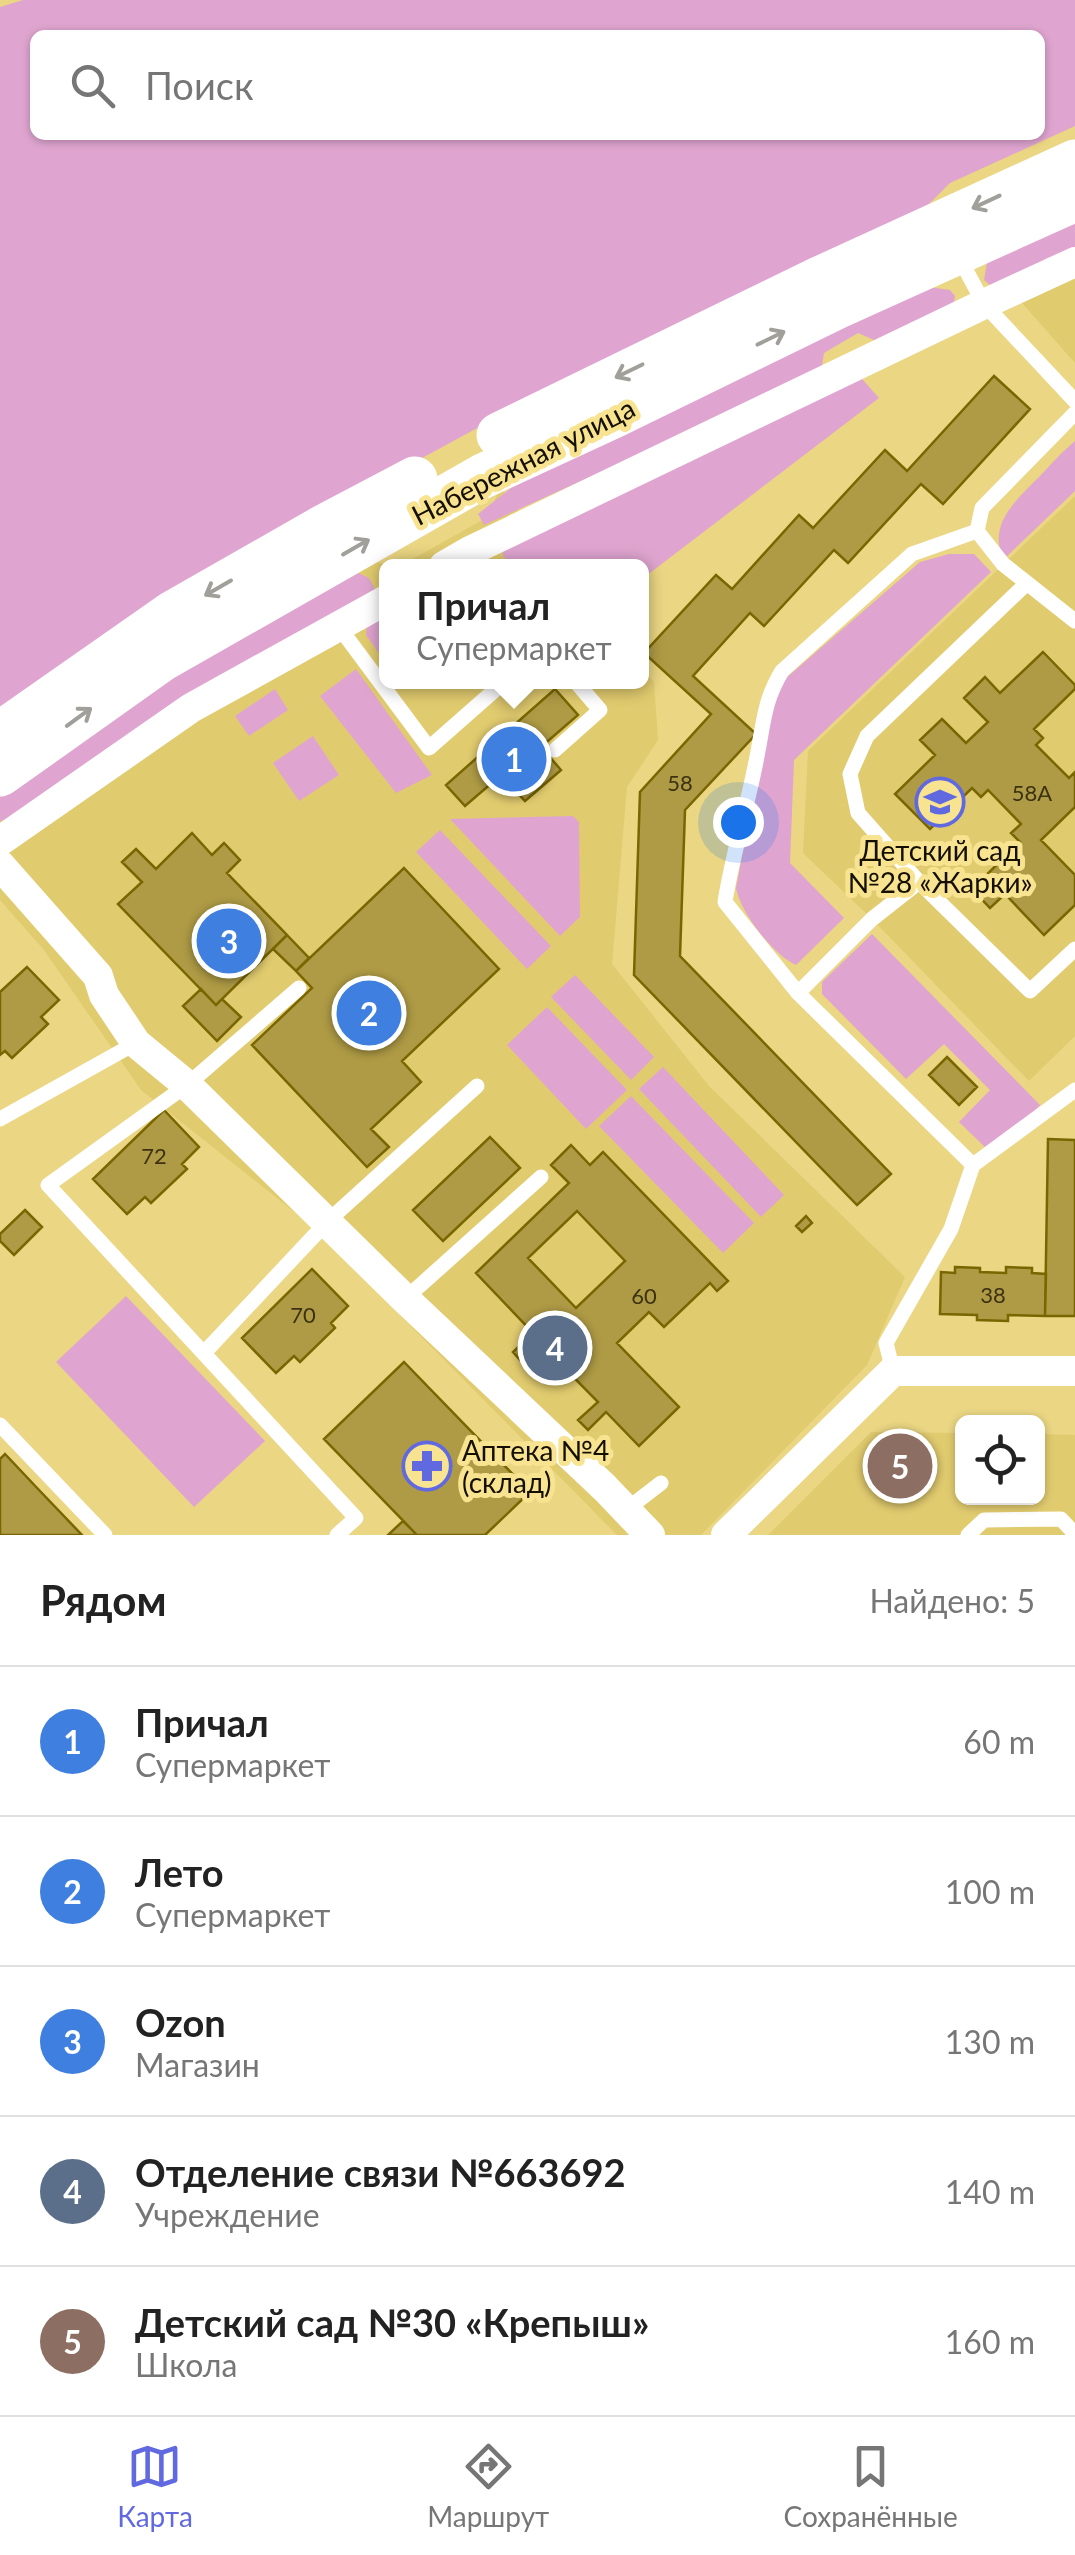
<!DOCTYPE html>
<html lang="ru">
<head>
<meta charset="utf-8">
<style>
  :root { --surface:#fff; --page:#f2f2f2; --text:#222; --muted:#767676; --line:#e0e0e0; --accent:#6169e1 }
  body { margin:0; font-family:Lato,sans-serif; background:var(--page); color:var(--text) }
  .controls { position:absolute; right:30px; bottom:30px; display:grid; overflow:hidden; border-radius:15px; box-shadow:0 2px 8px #0004 }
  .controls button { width:90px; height:90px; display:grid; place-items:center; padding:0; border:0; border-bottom:2px solid var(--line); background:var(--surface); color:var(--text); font:50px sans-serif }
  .you { position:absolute; left:738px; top:822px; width:35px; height:35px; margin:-25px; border:8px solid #fff; border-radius:50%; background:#1a73e8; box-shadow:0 0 0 15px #1a73e833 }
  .badge { display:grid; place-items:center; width:65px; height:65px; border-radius:50%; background:var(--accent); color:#fff; font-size:32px; font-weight:700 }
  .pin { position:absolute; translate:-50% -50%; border:5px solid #fff; box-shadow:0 2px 10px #0006 }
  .popup { position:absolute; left:379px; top:559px; width:270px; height:130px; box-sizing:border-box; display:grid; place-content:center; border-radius:15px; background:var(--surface); filter:drop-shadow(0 2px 8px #0005); font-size:32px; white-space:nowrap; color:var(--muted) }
  .popup b { font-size:38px; color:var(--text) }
  .popup::after { content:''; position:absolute; left:50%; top:100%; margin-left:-20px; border:20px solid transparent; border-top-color:var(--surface) }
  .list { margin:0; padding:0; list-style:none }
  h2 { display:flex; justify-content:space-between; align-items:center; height:130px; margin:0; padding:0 40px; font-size:42px }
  h2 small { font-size:32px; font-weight:400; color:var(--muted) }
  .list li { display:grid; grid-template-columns:65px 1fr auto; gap:30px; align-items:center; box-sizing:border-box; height:150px; padding:0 40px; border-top:2px solid var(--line) }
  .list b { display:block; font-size:38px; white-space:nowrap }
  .list p { margin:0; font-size:32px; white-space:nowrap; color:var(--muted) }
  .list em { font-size:32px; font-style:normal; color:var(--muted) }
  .icon { flex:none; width:55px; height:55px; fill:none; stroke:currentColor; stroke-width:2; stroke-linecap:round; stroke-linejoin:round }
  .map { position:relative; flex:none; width:1075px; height:1535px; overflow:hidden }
  .search { position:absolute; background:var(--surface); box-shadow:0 2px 8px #0004; left:30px; right:30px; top:30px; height:110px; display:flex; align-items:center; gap:25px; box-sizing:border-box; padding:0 35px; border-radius:15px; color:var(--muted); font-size:38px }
  .sheet { height:880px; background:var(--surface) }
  nav { display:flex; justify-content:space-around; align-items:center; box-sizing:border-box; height:140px; border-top:2px solid var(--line); background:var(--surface); font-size:28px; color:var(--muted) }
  nav a { display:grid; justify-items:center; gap:5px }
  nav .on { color:var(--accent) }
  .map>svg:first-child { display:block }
</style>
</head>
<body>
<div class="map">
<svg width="1075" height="1535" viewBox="0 0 1075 1535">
  <rect width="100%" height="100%" fill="#ead683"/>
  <!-- built -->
  <path fill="#e1cb6f" d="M1075 212V363L980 255Z
    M500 487 562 566H400L488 517Z
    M1075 496V1036L1029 1081 872 919 803 853 808 751Z
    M366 559 392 566H386V682H642V666L654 682 658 740 627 787 612 964 709 1086 905 1277 867 1365 701 1535H617L312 1226 141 1090 44 950 0 900V792Z
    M871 1432 962 1433V1498H1038V1434L1075 1435V1535H768Z"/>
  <!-- green -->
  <path fill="#dfa5d0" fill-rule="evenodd" d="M23 0H1075V126L950 183 913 220 562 382 203 577 0 716V7ZM35 35H1040V135H35Z
    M1075 219V254L991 286 984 280 987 262Z
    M928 287 950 290 955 296 953 308 881 343 858 333 824 353 821 372 484 525 478 514 531 472Z
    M855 371 879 398 642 579V566H513L503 556 502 546Z
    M1075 441V491L1004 559C986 525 1018 498 1040 476 1051 464 1063 451 1075 441Z
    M949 554H974L991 572 794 760 790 863 844 918 796 965C774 956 740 912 736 888L771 703 785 679 920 562Z
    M352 570 369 578 375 589 188 700 17 818 0 821V793L185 665Z
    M386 609V663L366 635 367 625Z
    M356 669 432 775 396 793 320 696Z
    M275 689 288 710 249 736 235 716Z
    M313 736 339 775 299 801 273 763Z
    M573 816 579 822 580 917 560 936 450 819Z
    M440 830 551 946 527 969 416 852Z
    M872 934 1040 1105 1017 1130 987 1149 959 1122 990 1090 944 1044 906 1079 822 994V982Z
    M575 975 654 1057 631 1080 551 997Z
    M547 1007 627 1090 586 1129 507 1045Z
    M663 1067 784 1195 761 1217 639 1089Z
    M631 1096 754 1223 723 1253 599 1126Z
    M126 1296 265 1441 194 1507 56 1362Z"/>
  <!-- building -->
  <path fill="#af9b45" stroke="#796600" stroke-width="2.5" fill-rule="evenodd" d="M994 376 1030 409 943 504 921 484 848 563 834 550 764 626 750 613 693 676 756 734 685 810 680 956 891 1174 857 1205 634 975 640 792 711 714 644 653 716 575 732 589 799 515 813 528 885 450 907 471Z
    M1043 652 1075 685V689L1034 729 1043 738 1036 745 1069 778 1075 772V807L1041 840 1075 875V905L1044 935 1005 894 990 908 972 889 1020 842 1011 833 1021 824 988 790 981 797 972 788 930 829 895 794 935 755 920 740 942 719 966 743 988 722 964 698 985 677 1000 693Z
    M555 689 578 715 541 747 561 770 525 801 501 775 465 806 446 785Z
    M192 833 212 855 224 843 240 860 227 873 287 935 216 1005 118 904 142 882 122 862 136 849 156 869Z
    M404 868 499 969 402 1061 421 1082 371 1129 389 1147 367 1167 252 1045 312 988 296 971Z
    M287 935 309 958 296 971 273 949Z
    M27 967 59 1000 41 1017 48 1024 12 1058 5 1051 0 1055V992Z
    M201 989 216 1005 222 999 241 1017 217 1041 183 1006Z
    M947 1057 977 1087 959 1105 929 1075Z
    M164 1110 199 1147 182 1164 187 1169 151 1203 145 1197 127 1214 93 1179Z
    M490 1137 520 1168 443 1241 413 1210Z
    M1048 1139 1075 1140V1316H1045Z
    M571 1145 590 1165 603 1152 728 1281 717 1291 710 1283 664 1327 649 1312 617 1343 679 1407 639 1446 606 1412 588 1430 578 1420 598 1402 541 1344 522 1362 513 1352 533 1333 476 1273 569 1183 551 1165ZM577 1211 625 1261 576 1308 528 1258Z
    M25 1210 42 1227 14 1255 0 1241V1234Z
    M806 1216 812 1223 802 1232 796 1226Z
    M955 1267 980 1268V1272L1006 1273V1267L1032 1268V1273L1046 1274 1045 1316 1008 1315V1321L977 1320V1315L940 1314 941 1272 955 1273Z
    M312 1269 348 1306 331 1323 335 1328 300 1362 294 1356 276 1373 242 1338Z
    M404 1362 530 1492 485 1535H417L324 1439Z
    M5 1454 39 1490 82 1535H0V1459Z
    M403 1521 417 1535H388Z"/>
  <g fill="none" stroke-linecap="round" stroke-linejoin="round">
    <!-- lane -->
    <path stroke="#fff" stroke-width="15" d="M959 257 984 304 1075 401
      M977 531 1003 564 1027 583
      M1075 621 1027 583 867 736 850 774 858 813 919 882 1030 991 1075 949
      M339 627 429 748 504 682
      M555 750 600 710 576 682
      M299 988 187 1085 48 1185 356 1518 337 1535
      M798 993 872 919 919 882
      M0 1119 136 1043
      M973 1165 798 993 725 902C733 851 749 802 758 751 764 719 765 699 782 671L912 554 977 531 982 508 1075 413
      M405 1299 541 1177
      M204 1353 328 1221 477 1086
      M893 1371 886 1343 951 1229 973 1165 1075 1090
      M0 1425 105 1535
      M626 1510 661 1483
      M968 1535 984 1520 1061 1519 1075 1534"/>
    <!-- street -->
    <path stroke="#fff" stroke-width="30" d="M444 566 470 551 984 304 1075 262
      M0 841 191 708 386 600
      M0 865 98 976 104 995 136 1043 187 1085 405 1299 605 1488 650 1535
      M726 1535 893 1371H1075"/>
    <!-- secondary -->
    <path stroke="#fff" stroke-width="45" d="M499 435 817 280 1075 162
      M0 734 173 613 322 528 415 479
      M0 774 162 659 483 476 615 415 836 307 1075 199"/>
  </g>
  <!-- one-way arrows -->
  <defs><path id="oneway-shaft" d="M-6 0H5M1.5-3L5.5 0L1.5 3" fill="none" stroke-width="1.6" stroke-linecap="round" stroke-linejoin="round" transform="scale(2.5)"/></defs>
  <g stroke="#a19f99">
    <use href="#oneway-shaft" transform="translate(986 202) rotate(155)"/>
    <use href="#oneway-shaft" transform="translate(771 338) rotate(-26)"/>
    <use href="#oneway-shaft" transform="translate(629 371) rotate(154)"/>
    <use href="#oneway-shaft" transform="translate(356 547) rotate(-30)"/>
    <use href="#oneway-shaft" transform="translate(218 588) rotate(150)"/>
    <use href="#oneway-shaft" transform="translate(79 717) rotate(-36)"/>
  </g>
  <!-- icons -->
  <defs>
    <g id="school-ring" transform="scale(2.5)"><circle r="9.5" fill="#f7e390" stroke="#6169e1" stroke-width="1.5"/><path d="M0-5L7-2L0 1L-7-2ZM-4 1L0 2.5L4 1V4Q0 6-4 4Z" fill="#6169e1"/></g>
    <g id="pharmacy-ring" transform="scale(2.5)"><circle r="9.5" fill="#f7e390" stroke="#6169e1" stroke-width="1.5"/><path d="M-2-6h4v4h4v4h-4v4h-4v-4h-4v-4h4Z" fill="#6169e1"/></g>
  </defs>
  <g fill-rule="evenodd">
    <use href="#school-ring" x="940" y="802"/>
    <use href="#pharmacy-ring" x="427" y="1466"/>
  </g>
  <g text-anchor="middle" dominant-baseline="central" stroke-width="10" stroke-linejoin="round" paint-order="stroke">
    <!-- number labels -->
    <g font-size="22" fill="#3c3211">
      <text x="680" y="782">58</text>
      <text x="1032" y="792">58А</text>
      <text x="154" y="1155">72</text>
      <text x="993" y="1294">38</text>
      <text x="644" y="1295">60</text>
      <text x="303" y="1314">70</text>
    </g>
    <!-- street labels -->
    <g font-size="28" fill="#150f00" stroke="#f7e390">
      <text transform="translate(523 461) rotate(-27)">Набережная улица</text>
    </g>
    <!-- poi labels -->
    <g font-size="28" fill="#150f00" stroke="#f7e390">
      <text x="940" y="850">Детский сад<tspan x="940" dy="32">№28 «Жарки»</tspan></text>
      <text x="462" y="1450" text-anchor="start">Аптека №4<tspan x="462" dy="32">(склад)</tspan></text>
    </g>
  </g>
</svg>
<div class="controls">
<button><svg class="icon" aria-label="locate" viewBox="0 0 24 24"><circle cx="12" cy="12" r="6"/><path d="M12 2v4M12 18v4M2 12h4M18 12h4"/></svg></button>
</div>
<div class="you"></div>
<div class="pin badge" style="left:514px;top:759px;background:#3f7fe0">1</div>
<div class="popup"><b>Причал</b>Супермаркет</div>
<div class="pin badge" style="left:369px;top:1013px;background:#3f7fe0">2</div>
<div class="pin badge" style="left:229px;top:941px;background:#3f7fe0">3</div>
<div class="pin badge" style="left:555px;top:1348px;background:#5c6f8a">4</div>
<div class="pin badge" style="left:900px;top:1466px;background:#8d6e63">5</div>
<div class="search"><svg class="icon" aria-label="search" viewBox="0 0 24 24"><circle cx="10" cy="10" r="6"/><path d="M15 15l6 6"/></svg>Поиск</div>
</div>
<section class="sheet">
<h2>Рядом<small>Найдено: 5</small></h2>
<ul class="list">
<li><span class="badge" style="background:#3f7fe0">1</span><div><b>Причал</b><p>Супермаркет</p></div><em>60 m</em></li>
<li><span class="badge" style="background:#3f7fe0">2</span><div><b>Лето</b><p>Супермаркет</p></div><em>100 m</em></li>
<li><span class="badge" style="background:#3f7fe0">3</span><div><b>Ozon</b><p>Магазин</p></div><em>130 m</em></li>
<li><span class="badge" style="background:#5c6f8a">4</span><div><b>Отделение связи №663692</b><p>Учреждение</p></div><em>140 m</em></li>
<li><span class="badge" style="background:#8d6e63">5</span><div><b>Детский сад №30 «Крепыш»</b><p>Школа</p></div><em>160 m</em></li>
</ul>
</section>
<nav>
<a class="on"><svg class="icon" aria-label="map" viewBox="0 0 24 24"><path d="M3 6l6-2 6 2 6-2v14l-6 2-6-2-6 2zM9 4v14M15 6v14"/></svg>Карта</a>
<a><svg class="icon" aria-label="directions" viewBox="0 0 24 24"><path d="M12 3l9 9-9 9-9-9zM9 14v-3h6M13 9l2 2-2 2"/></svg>Маршрут</a>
<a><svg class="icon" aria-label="saved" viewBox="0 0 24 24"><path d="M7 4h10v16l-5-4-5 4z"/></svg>Сохранённые</a>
</nav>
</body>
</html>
